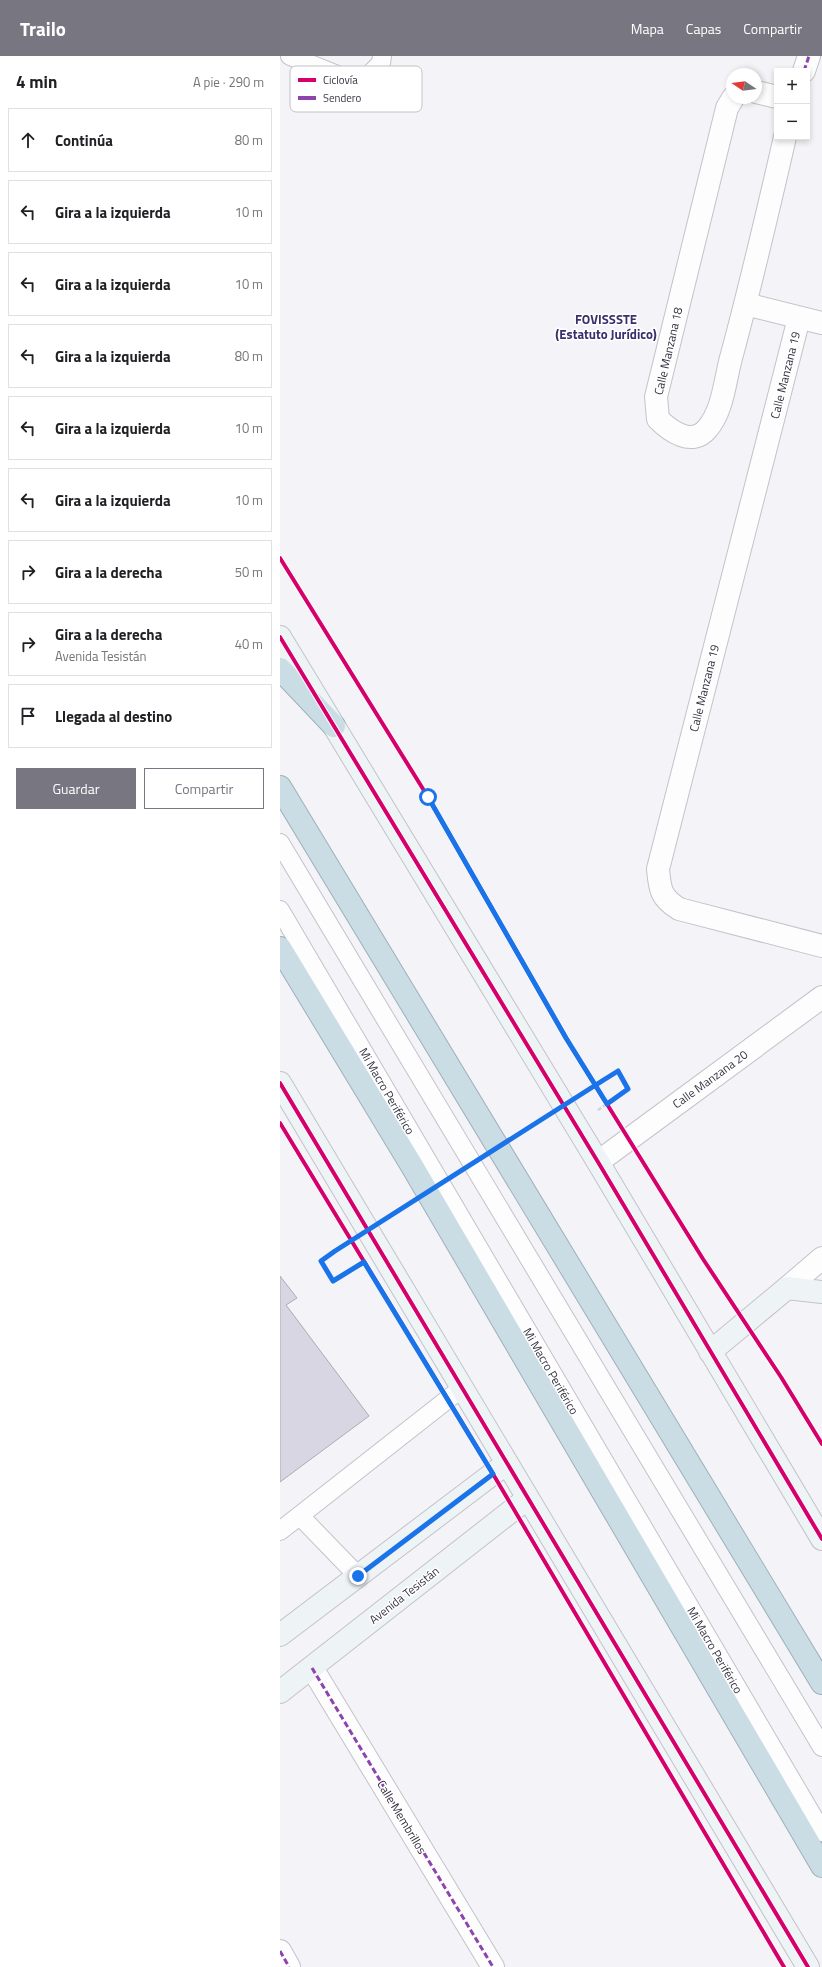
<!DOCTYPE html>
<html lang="es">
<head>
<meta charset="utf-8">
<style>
  :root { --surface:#fff; --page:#f2f2f2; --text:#202124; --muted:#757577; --line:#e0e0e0; --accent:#787681 }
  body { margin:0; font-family:"Titillium Web",sans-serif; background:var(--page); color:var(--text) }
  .controls { position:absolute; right:12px; top:12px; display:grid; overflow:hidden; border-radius:0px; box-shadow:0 2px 6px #0003 }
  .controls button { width:36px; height:36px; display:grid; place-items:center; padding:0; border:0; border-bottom:1px solid var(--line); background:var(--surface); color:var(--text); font:20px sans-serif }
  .compass { position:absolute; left:446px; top:12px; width:36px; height:36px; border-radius:50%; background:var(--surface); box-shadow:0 2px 6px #0003; rotate:283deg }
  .stop { position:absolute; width:12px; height:12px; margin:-9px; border:3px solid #1a73e8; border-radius:50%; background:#fff }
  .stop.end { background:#1a73e8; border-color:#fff; box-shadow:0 1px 4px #0008 }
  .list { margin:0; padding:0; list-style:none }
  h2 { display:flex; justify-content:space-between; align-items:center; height:52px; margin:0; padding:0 16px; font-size:17px }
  h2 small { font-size:13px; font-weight:400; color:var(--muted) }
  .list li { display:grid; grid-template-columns:26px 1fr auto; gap:12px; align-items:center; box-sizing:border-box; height:64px; margin:0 8px 8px; padding:0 8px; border:1px solid var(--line); border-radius:0px }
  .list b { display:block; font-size:15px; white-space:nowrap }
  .list p { margin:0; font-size:13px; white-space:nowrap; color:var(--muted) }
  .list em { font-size:13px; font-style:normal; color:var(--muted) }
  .actions { display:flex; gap:8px; padding:12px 16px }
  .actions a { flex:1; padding:9px 0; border:1px solid var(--accent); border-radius:0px; text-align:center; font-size:14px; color:var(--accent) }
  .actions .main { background:var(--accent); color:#fff }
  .icon { flex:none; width:22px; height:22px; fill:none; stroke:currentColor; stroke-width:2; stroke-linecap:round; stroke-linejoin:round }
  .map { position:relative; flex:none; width:542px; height:1911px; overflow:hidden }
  header { display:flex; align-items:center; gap:24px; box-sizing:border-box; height:56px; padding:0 20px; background:var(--accent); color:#fff }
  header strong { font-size:19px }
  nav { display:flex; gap:22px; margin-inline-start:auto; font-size:14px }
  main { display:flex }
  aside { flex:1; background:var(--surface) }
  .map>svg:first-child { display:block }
</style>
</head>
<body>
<header>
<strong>Trailo</strong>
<nav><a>Mapa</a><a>Capas</a><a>Compartir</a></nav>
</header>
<main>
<aside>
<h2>4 min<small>A pie · 290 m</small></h2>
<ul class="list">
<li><svg class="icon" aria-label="ahead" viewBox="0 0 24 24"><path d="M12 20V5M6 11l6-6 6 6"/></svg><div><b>Continúa</b></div><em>80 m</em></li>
<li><svg class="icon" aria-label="left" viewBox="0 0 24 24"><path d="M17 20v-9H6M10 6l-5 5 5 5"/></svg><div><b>Gira a la izquierda</b></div><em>10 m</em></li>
<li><svg class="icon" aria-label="left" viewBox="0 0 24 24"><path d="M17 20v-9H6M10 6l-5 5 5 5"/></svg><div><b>Gira a la izquierda</b></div><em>10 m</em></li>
<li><svg class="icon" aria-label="left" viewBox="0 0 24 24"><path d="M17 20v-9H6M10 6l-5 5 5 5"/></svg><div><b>Gira a la izquierda</b></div><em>80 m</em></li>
<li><svg class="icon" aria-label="left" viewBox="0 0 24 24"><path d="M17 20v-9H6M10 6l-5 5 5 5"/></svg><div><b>Gira a la izquierda</b></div><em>10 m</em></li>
<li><svg class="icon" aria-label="left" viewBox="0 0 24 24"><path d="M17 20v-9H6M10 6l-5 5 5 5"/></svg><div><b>Gira a la izquierda</b></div><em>10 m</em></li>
<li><svg class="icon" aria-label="right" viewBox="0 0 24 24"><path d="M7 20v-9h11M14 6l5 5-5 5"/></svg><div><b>Gira a la derecha</b></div><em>50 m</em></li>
<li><svg class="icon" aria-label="right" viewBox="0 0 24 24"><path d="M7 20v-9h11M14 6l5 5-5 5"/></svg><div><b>Gira a la derecha</b><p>Avenida Tesistán</p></div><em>40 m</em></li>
<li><svg class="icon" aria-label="arrive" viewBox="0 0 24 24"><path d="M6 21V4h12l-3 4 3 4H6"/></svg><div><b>Llegada al destino</b></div></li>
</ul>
<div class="actions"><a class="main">Guardar</a><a>Compartir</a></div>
</aside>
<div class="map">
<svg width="542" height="1911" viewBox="0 0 542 1911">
  <rect width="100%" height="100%" fill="#f4f3f8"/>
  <!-- building -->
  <path fill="#d8d6e3" stroke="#acabb3" d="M0 1220 17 1242 6 1249 89 1360 0 1426Z"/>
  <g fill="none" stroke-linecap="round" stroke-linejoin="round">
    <!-- lane casing -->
    <g stroke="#c4c2ca" stroke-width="20">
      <path id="lane" d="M10 0 70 24 87 21 101 7 102 0
        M0 787 542 1691
        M0 854 542 1776
        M20 1460 78 1520
        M0 1475 182 1332"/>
    </g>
    <!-- street casing -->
    <g stroke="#c4c2ca" stroke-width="24">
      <path id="street" d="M524 15 529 0
        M476 36 497 41
        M453 42 447 52 376 341 378 363C390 375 412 391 427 373 443 355 445 324 451 302 471 228 488 155 505 81
        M465 248 542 267
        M519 262 378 813C380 833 380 841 399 853L542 890
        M318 1106 542 941
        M507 1232 542 1202
        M32 1612 213 1911
        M0 1895 9 1911"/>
    </g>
    <!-- secondary casing -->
    <g stroke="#c4c2ca" stroke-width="24">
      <path id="secondary" d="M0 581 318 1106 542 1483
        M0 1027 528 1911
        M430 1296 507 1232 542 1236
        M0 1579 227 1407
        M0 1636 248 1442"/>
    </g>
    <!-- highway casing -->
    <g stroke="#9eb0ba" stroke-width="24">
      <path id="highway" d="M0 613 54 670
        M0 731 542 1627
        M0 892 132 1110 542 1810"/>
    </g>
    <!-- path -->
    <path stroke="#d4d3d6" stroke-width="2.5" stroke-dasharray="4 2" stroke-linecap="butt" d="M318 1054 348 1033 338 1015 322 1025
      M55 1195 41 1205 53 1225 79 1210"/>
    <!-- lane -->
    <use href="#lane" stroke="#fdfdfe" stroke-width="18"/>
    <!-- street -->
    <use href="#street" stroke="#fdfdfe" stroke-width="22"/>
    <!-- secondary -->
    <use href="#secondary" stroke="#eef3f6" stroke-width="22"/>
    <!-- highway -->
    <use href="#highway" stroke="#cadce4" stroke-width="22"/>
    <!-- path-bridge -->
    <path stroke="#d4d3d6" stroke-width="2.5" stroke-dasharray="4 2" stroke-linecap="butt" d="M55 1195 322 1025"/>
    <!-- quiet -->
    <path stroke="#8e44ad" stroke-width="3" stroke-dasharray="6 3" stroke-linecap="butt" d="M524 15 529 0
      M32 1612 213 1911
      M0 1895 9 1911"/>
    <!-- cycleway casing -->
    <g stroke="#fff" stroke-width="6">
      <path id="cycleway" d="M0 502 148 741 286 982 423 1203 501 1321 542 1388
        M0 581 318 1106 542 1483
        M0 1027 528 1911
        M0 1067 213 1418 504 1911"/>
    </g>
    <!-- cycleway -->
    <use href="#cycleway" stroke="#d6006c" stroke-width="4"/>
  </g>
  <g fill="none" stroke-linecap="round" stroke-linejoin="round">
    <!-- route -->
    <path stroke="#1a73e8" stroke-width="5" d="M78 1520 213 1418 84 1206 53 1225 41 1205 55 1195 322 1025 338 1015 348 1033 327 1048 286 982 148 741"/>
  </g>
  <g text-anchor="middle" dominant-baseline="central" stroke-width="3" stroke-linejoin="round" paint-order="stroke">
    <!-- street labels -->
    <g font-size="12" fill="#353341" stroke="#fff">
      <text transform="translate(388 295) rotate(-77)">Calle Manzana 18</text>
      <text transform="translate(505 319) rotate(-76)">Calle Manzana 19</text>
      <text transform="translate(424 632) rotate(-76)">Calle Manzana 19</text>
      <text transform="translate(430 1023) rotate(-36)">Calle Manzana 20</text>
      <text transform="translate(107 1035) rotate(60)">Mi Macro Periférico</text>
      <text transform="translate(271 1315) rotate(60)">Mi Macro Periférico</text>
      <text transform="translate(124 1539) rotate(-38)">Avenida Tesistán</text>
      <text transform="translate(435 1594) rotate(60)">Mi Macro Periférico</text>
      <text transform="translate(122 1761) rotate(59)">Calle Membrillos</text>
    </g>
    <!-- neighbourhood labels -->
    <g font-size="13" font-weight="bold" fill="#39306c" stroke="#fff">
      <text x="326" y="263">FOVISSSTE<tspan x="326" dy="15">(Estatuto Jurídico)</tspan></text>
    </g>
  </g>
  <!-- legend -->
  <rect x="10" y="10" width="132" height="46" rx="6" fill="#fff" stroke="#c2c2c6" stroke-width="1"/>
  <rect x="18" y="22" width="18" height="4" fill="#d6006c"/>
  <rect x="18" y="40" width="18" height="4" fill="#8e44ad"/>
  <g font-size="11" fill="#353341">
    <text x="43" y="28">Ciclovía</text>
    <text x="43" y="46">Sendero</text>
  </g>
</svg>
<div class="controls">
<button>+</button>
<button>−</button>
</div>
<svg class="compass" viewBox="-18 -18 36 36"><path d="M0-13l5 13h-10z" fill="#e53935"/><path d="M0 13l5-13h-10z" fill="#757577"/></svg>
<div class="stop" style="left:148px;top:741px"></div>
<div class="stop end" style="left:78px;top:1520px"></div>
</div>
</main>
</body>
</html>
